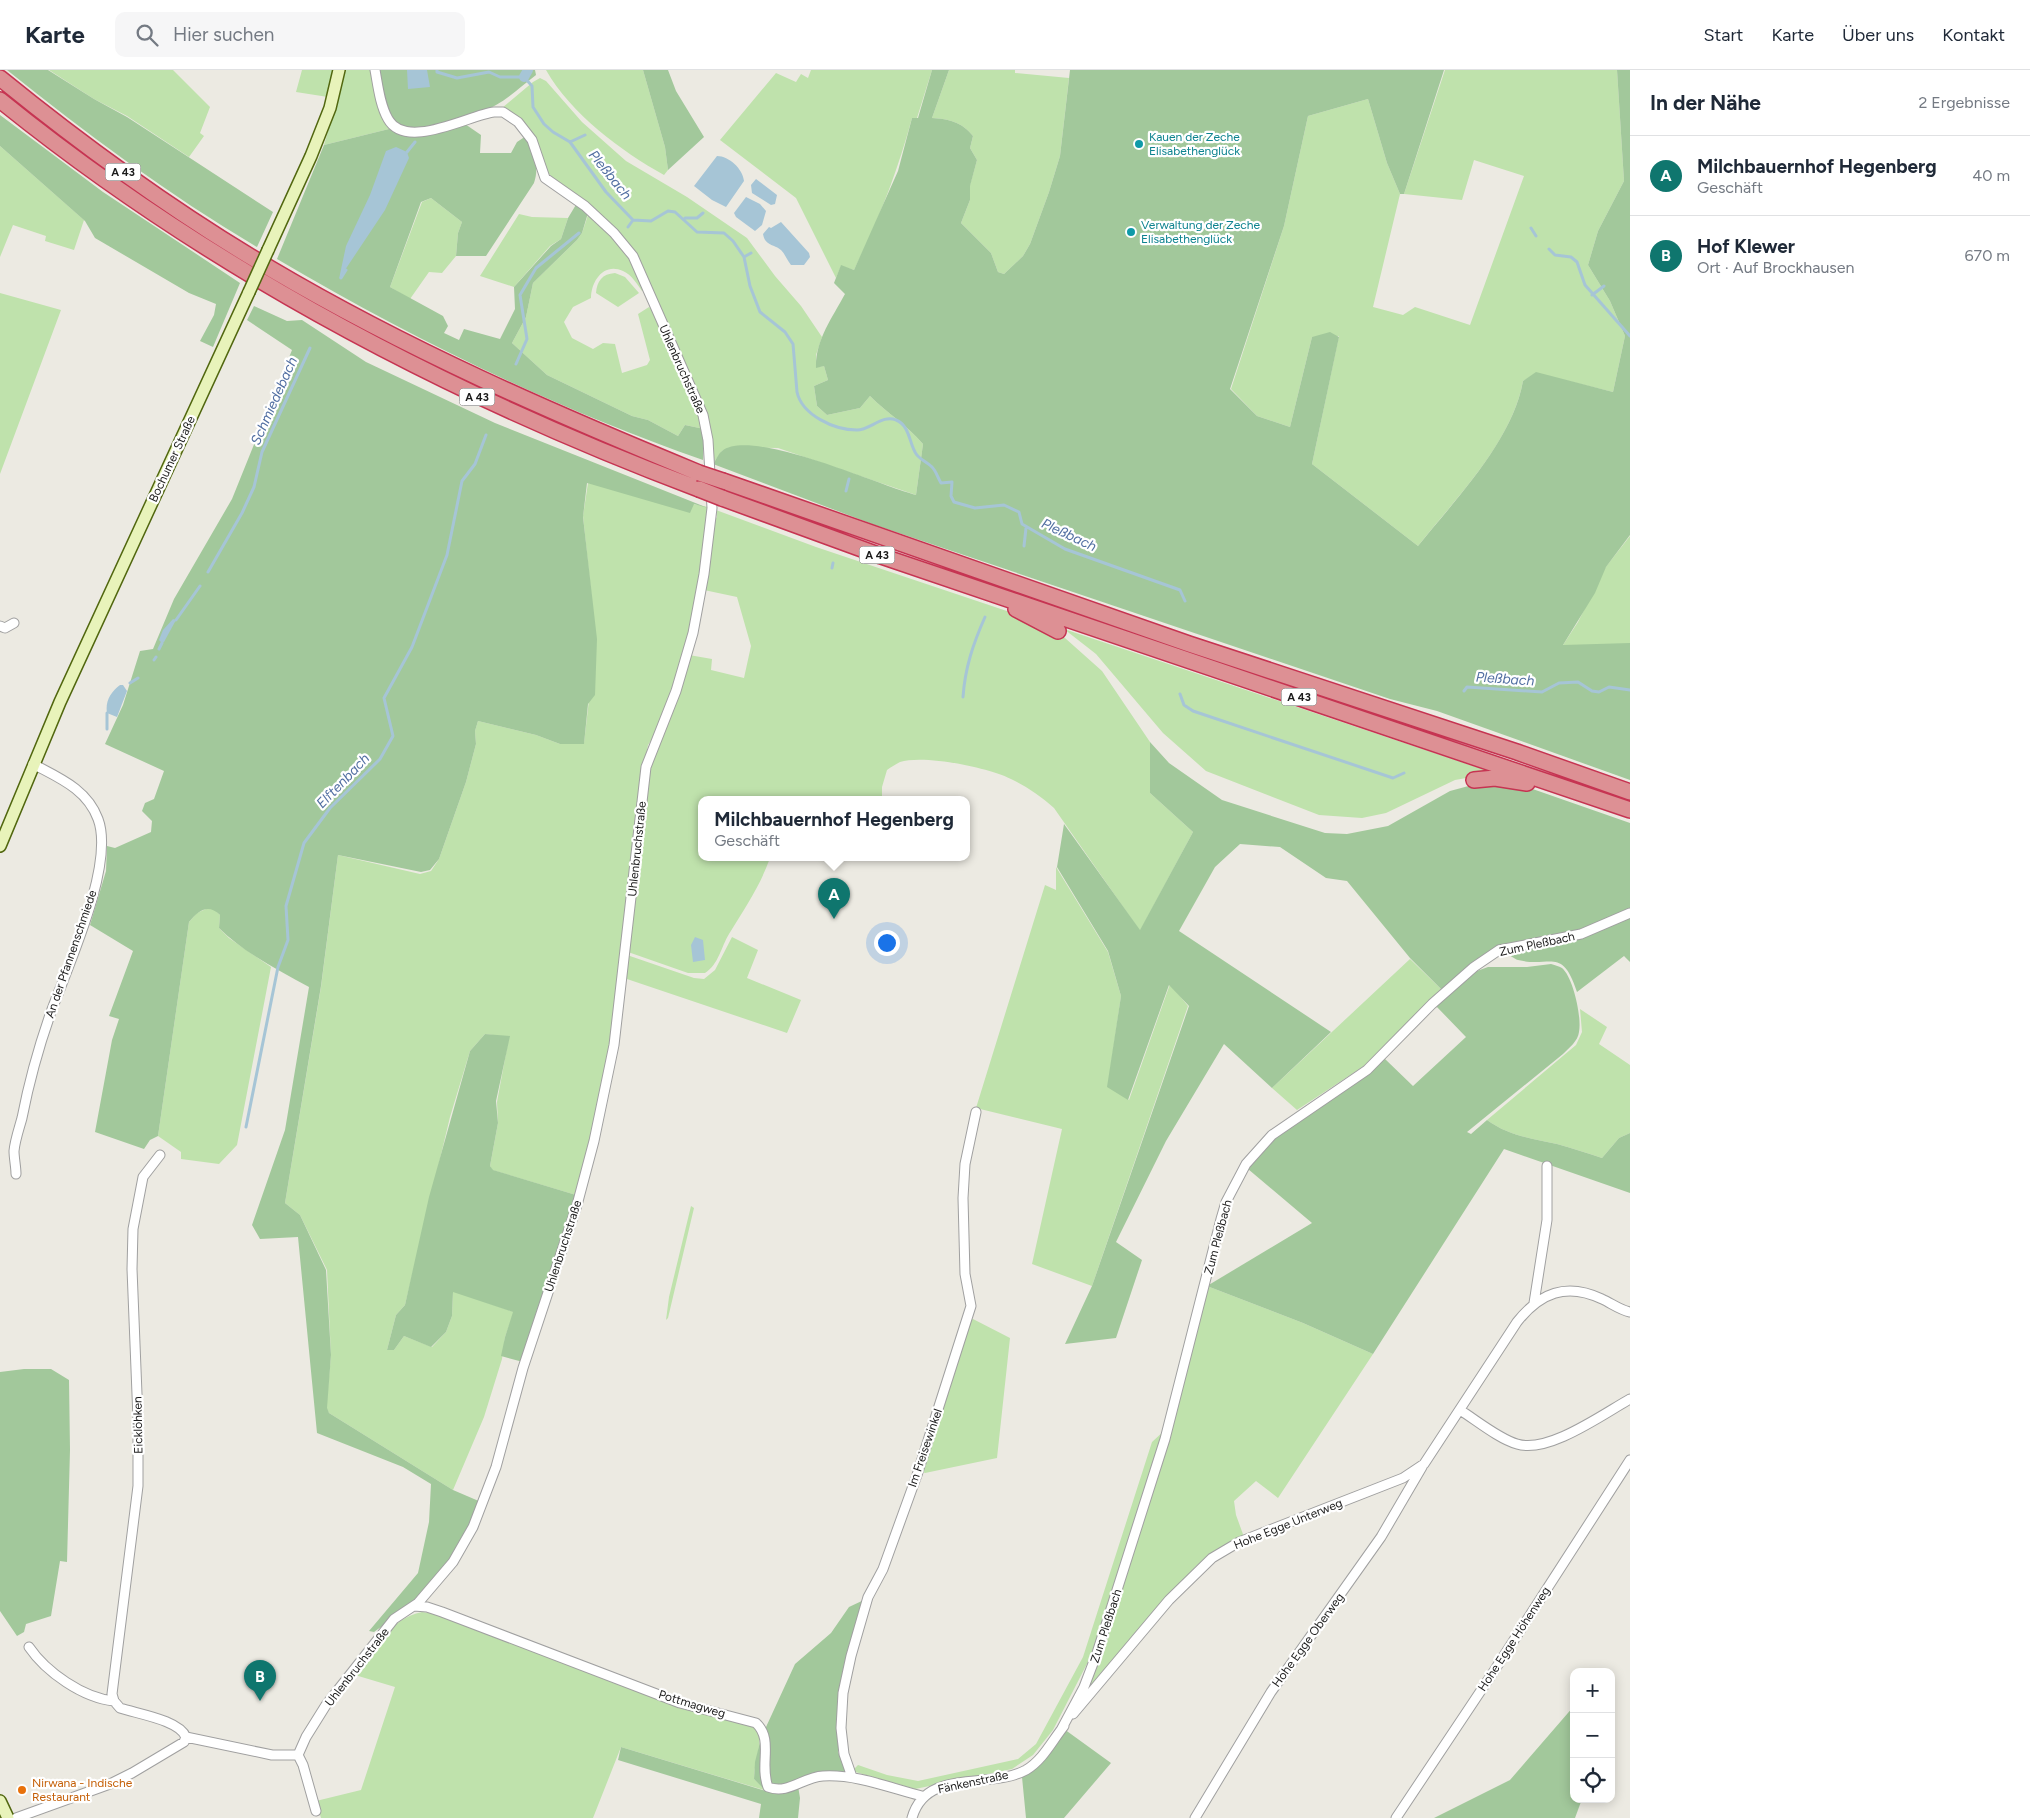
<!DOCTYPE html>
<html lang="de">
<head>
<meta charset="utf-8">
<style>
  :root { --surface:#fff; --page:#f6f6f7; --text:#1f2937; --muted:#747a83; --line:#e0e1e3; --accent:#0f766e }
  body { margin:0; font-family:Figtree,sans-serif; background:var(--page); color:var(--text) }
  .controls { position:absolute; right:15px; bottom:15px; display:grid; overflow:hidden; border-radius:10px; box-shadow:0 2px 12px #0003 }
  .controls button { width:45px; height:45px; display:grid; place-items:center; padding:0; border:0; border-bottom:1px solid var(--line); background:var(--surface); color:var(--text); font:25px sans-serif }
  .you { position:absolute; left:886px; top:872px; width:18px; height:18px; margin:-12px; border:4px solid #fff; border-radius:50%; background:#1a73e8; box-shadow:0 0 0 8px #1a73e833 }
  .badge { display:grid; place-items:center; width:32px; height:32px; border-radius:50%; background:var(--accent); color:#fff; font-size:16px; font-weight:700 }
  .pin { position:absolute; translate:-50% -41px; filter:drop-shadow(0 1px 2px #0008) }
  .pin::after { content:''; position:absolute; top:26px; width:18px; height:15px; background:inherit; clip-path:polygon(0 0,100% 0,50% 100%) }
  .popup { position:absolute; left:698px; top:726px; width:272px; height:65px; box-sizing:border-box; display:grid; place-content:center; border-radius:10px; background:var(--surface); filter:drop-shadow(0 1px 4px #0005); font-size:16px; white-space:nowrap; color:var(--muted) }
  .popup b { font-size:19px; color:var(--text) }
  .popup::after { content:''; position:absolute; left:50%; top:100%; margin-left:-10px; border:10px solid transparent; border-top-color:var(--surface) }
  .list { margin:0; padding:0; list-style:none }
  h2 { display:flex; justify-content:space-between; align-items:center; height:65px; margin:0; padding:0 20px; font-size:21px }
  h2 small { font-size:16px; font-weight:400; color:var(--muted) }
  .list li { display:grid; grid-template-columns:32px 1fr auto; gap:15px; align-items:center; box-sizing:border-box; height:80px; padding:0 20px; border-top:1px solid var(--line) }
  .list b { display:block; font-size:19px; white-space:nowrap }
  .list p { margin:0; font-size:16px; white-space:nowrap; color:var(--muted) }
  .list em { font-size:16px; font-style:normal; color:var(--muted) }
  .icon { flex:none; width:28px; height:28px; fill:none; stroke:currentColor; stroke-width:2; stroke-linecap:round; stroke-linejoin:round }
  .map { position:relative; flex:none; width:1630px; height:1748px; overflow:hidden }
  header { display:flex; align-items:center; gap:30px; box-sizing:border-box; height:70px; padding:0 25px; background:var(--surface); border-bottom:1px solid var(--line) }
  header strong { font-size:24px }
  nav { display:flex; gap:28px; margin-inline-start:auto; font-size:18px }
  .search { width:350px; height:45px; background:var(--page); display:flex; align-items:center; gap:12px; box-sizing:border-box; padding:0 18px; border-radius:10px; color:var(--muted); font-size:19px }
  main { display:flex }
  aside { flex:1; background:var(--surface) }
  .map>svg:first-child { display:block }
</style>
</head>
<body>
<header>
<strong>Karte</strong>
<div class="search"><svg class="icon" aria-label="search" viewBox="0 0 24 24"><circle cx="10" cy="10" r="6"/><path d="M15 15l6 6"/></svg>Hier suchen</div>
<nav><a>Start</a><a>Karte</a><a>Über uns</a><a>Kontakt</a></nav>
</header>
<main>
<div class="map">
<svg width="1630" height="1748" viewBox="0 0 1630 1748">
  <rect width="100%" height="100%" fill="#eceae2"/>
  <!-- grass -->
  <path fill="#bfe2ac" d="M49 0H173L210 37 200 63 204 66 189 87 127 46 94 29Z
    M302 0H333L328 27 296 22Z
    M346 0H371L384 49 389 59 324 75Z
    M546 0H643L665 77 668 100 664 105C621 81 571 44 546 0Z
    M811 0H932L917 48H912C897 103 879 149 854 200L841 196 836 208 796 128 720 70 776 3 796 12 801 4 808 8Z
    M949 0H1015V3L1069 8 1060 86 1049 122 1030 174 1023 186 1004 204 998 202 991 183 961 153 970 130V115L977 90 970 78 973 66C962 52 949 49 932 48Z
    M1445 0H1617L1624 111 1598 161 1588 195 1610 231 1625 266 1613 322 1536 303 1523 311C1512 372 1456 428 1418 476L1312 394 1339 266 1312 267 1290 357 1257 346 1231 319 1284 156 1308 46 1368 29 1387 93 1400 124 1373 237 1403 245 1415 237 1470 255 1524 106 1474 90 1462 130 1404 124Z
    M540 8 546 11 582 52 626 91 687 127 747 168 775 206 801 236 822 267 816 285V297L824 296 828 310 814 316 817 336 827 345 860 338 870 326C887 343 907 355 923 374L916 425 778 378 733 377 722 381 714 392V384L707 349 638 189 548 103 541 87 502 38 533 12Z
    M0 76 84 150 74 180 45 171 46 166 13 155 0 187Z
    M431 128 462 152 458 163 456 186 442 203 429 202 410 229 390 217 422 132Z
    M589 142 624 176 644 220 642 221C637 214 632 205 623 201 604 192 591 211 591 228L573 237 564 252 572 268 593 279 603 273 615 274 622 303 647 295 650 290 638 244 649 237 655 243 704 359 685 355 678 366 648 350 632 346 547 305 512 273 526 247 533 213 577 170 582 163Z
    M519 144 532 147 568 148 561 169 550 176 514 217 480 206Z
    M615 203 625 207 639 223 618 237 596 223C597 211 602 204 615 203Z
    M0 223 61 240 0 404Z
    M588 413 708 437 701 503 688 564 672 624 658 660 648 675 642 707 612 975 597 1033 591 1071 576 1125 492 1100 490 1096 498 1053 497 1032 509 967 485 964 470 981 450 1047 405 1235 396 1245 387 1280H394L404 1266 432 1277 446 1262 452 1246 453 1221 514 1242 505 1267 502 1289 484 1347 453 1420 329 1343 326 1338 331 1286 327 1200 300 1145 285 1133 321 917 338 785 420 804 431 801 439 789 466 712 476 674 475 661 478 651 536 665 560 674 584 673 596 569 583 446Z
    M716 440 816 477 1028 548 1065 568 1102 601 1150 672V723L1193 762 1140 861 1054 738C1042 727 1027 717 1013 710 991 698 924 684 900 692 896 694 891 697 887 700L882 717V730H702V788H770C760 816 745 838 729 864 721 877 719 894 705 903H688L628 882 646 709 689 585 712 589 711 600 744 608 751 576 737 527 704 520 714 451 717 447Z
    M1630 466V574L1621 576 1563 575 1578 552 1605 498Z
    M1064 559 1494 703 1455 710 1386 743 1362 748 1319 745 1206 701 1163 663 1096 584Z
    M1056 797 1108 882 1121 926 1108 1016 1129 1030 1170 914 1188 936 1092 1216 1032 1194 1062 1059 976 1038 1045 815 1056 820Z
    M208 838 214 839 220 845 219 858 229 868 271 897 237 1075 219 1094 181 1089V1082L158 1066 189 852 197 843Z
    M732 867 758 880 747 908 801 930 787 963 624 908 627 885 694 908 704 909 715 900Z
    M1410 889 1442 920 1364 996 1297 1040 1272 1018Z
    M1580 939 1607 957 1599 974 1630 995V1063L1619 1068 1602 1088C1587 1083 1572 1078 1557 1074 1531 1068 1509 1066 1487 1050L1576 975 1582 962Z
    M691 1136 694 1138 668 1248 666 1250 669 1227Z
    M1207 1216 1303 1253 1373 1284 1278 1428 1256 1411 1234 1431 1236 1445 1244 1467 1218 1479 1196 1496 1094 1616 1088 1612Z
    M973 1249 1010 1268 997 1388 925 1403 921 1401 970 1250Z
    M1166 1359 1092 1584 1053 1660 1033 1685 1012 1699 915 1719 852 1701 858 1695 887 1705 918 1711 1018 1689 1036 1674 1083 1587 1152 1372Z
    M422 1542 436 1544 751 1655 759 1660C762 1675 754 1693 754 1709L767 1721 621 1677 593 1748H321L316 1731 361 1720 395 1617 355 1605C374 1580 390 1548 422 1542Z"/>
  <!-- forest -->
  <path fill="#a2c89b" d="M7 0H48L94 29 127 47 273 142 257 177C169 125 87 64 7 0Z
    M379 0H535L536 5C523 15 510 27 496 35 478 46 410 69 394 51 384 39 383 15 379 0Z
    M643 0H668L676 21 704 67 668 100 665 77Z
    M932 0H949L932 48C949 49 962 52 973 66L970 78 977 90 970 116V130L961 153 991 183 998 202 1004 204 1023 186 1030 174 1049 122 1060 86 1070 0H1444L1404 124H1400L1387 93 1368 29 1308 46 1284 156 1230 319 1257 346 1290 357 1312 267 1330 262 1339 267 1312 394 1418 476C1455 430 1513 370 1523 311L1536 302 1613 322 1625 266 1610 231 1588 195 1598 161 1624 111 1617 0H1630V465L1606 497 1595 523 1563 575 1630 573V710L1437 641 1390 629 872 454 713 394C716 390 718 384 722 381 751 357 880 416 916 425L923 374C907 355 887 343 870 326L860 338 827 345 817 336 814 316 828 310 824 296 816 298C815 271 832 248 845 224L834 213 841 195 854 200 898 101 912 48H918Z
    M0 45 103 122 240 213 213 277 200 271 214 245 216 234 189 223 95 168 85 151 0 76Z
    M465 54 481 65 480 83H511L517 72 526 66C533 81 540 96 534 113L486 186H456L458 163 462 152 431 128 421 132 390 217 443 246 448 256 444 263 459 270 464 259 500 269 515 239 514 217 551 176 561 169 568 148 577 133 588 143 582 163 577 170 533 213 526 247 512 273 547 305 632 346 648 350 678 366 685 355 704 359 703 390C555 338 412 269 277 189L324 75 389 59 408 65Z
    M254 236 287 251 302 250 366 292 495 353 708 438 694 434 690 443 587 413 583 447 597 569 595 625 588 634 584 674H560L536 665 478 651 475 661 476 674 466 712 439 789 430 800 421 802 338 785 321 916 285 1133 300 1145 326 1200 331 1285 327 1338 329 1343 453 1420 481 1432 461 1476 415 1532 374 1562 369 1561 418 1503 429 1452 431 1414 403 1397 317 1363 298 1167 260 1169 252 1155 285 1060 309 917C279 901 243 882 219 858L220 845C208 833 198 841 189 852L158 1066 150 1070 144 1079 95 1062 112 970 119 949 109 946 133 881 90 855 106 801 107 776 115 778 151 762 152 751 142 741 145 733 154 729 164 701 105 674 123 635 140 581 153 579 174 529 232 429 292 280 247 250Z
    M1150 672 1169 693 1222 730 1325 763 1347 764 1388 756 1450 721 1476 714 1521 715 1630 753V841L1581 863 1497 878 1442 920 1410 888 1347 811 1326 808 1280 777 1240 774 1215 797 1179 861 1331 962 1272 1018 1224 974 1166 1071 1116 1172 1142 1190 1116 1268 1065 1274 1092 1216 1189 936 1169 915 1128 1030 1107 1017 1121 926 1108 881 1057 797 1064 754 1140 860 1193 762 1150 723Z
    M1630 845V892L1624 886 1577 922C1562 876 1551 898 1518 890 1514 889 1509 884 1504 882Z
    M1551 894C1554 895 1559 896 1562 898 1573 907 1582 947 1579 962 1578 971 1569 978 1563 984L1467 1062 1471 1064 1487 1050C1509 1066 1531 1068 1557 1074 1572 1078 1587 1083 1602 1088L1619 1068 1630 1063V1123L1504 1079 1373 1284 1303 1253 1207 1216 1312 1153 1248 1099 1274 1066 1385 989 1413 1016 1466 967 1436 936 1460 912 1477 901 1488 897H1527Z
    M485 964 510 966 496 1031 498 1053 490 1096 493 1100 576 1125 523 1292 501 1286 505 1267 513 1242 453 1222 452 1246 446 1262 431 1277 404 1266 394 1280H387L396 1245 405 1235 429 1127 470 981Z
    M24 1299H51L69 1310 70 1380 67 1492 60 1491 51 1546 26 1554 24 1562 17 1566 0 1541V1302Z
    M866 1529 839 1624 838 1682 850 1710C834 1706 812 1708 798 1716L800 1728 798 1748H759L761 1734 618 1690 621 1677 766 1721 754 1709 755 1692 761 1668 795 1594 831 1563 849 1537Z
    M1574 1636V1729H1582L1575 1748H1434L1510 1710Z
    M1064 1659 1111 1693 1064 1748H1026L1022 1707 1042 1689Z"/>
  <!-- water -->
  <path fill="#a6c5d6" d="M407 0H427L430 17 408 19Z
    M396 77 407 82 409 88 385 140 339 209 346 176 370 125 386 81Z
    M717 86C729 86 743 99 744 111L726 137 712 130 694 116Z
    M756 109 777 125 775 134 771 135 752 123 751 115Z
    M746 127 760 134 766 141 762 155 755 161 736 147 734 143Z
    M781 152 809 183 810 187 804 195H791C787 190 785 184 781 180 774 174 765 176 763 164L769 157 771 158Z
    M173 549 176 550 164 572 162 573 159 570 163 560Z
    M120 615H123L127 621 117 647 107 643C105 631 111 622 120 615Z
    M695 867 703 870 705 890 693 892 691 875Z"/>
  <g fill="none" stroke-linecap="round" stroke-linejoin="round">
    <!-- stream -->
    <path stroke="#a6c5d6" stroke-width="3" d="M437 0V2L457 8 489 2 500 7H524L532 16 533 37 544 54 553 62 570 72 606 122 633 150 651 151 668 141 675 142 697 162 724 163 733 171 744 187 750 216 760 242 785 262 793 274 797 322C802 345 834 360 857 360 870 360 883 344 896 350 909 355 909 371 915 382 918 389 926 391 932 397 936 401 938 408 941 413L952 412 951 426 954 432 975 438 1004 435 1019 442 1022 454 1065 479 1180 520 1185 531
      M570 72 585 65
      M407 82 415 72
      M685 148H697L703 143
      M628 157 633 150
      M1531 158 1536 166
      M1549 179 1555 185 1571 187 1577 192 1585 215 1630 266
      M744 187 751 183
      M341 208 346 200
      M1592 225 1604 216
      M516 294 527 269 520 225 536 198 579 163
      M846 421 849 409
      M1024 476 1026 458
      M832 498 833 493
      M208 502 242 443 254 417 262 382 310 278
      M176 550 200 516
      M159 579 162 573
      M154 590 156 587
      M130 613 138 608
      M1464 621 1467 617 1542 622 1559 613 1578 612 1592 621 1599 622 1609 617 1630 620
      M1180 624 1184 635 1193 641 1393 708 1404 703
      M963 627C965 598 973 574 985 547
      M107 643V659
      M246 1057 278 897 288 870 286 836 304 773 330 738 380 689 393 666 384 628 412 577 447 485 462 411 475 394 486 365"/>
    <!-- canal -->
    <path stroke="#a6c5d6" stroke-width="10" d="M524 7 528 0"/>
    <!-- minor casing -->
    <g stroke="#a0a0a0" stroke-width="11">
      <path id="minor" d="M0 556 5 558 14 553
        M16 1104C16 1097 14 1088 14 1081 15 1070 19 1059 22 1048 29 1012 39 976 51 942 68 896 115 794 98 749 87 719 59 708 33 694
        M1534 1233 1547 1150V1096
        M1460 1340C1476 1350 1499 1369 1517 1374 1548 1384 1603 1344 1630 1329
        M414 1536 427 1537 442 1542 680 1633 756 1653C774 1670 759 1694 768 1717 788 1725 803 1707 823 1706 857 1704 890 1718 922 1726
        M29 1577C46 1602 83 1628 114 1631L120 1638C138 1644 179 1650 186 1667
        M114 1631 112 1624 138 1416V1349L132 1199 133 1159 143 1107 160 1085
        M1073 1644 1169 1530 1212 1488 1239 1472 1403 1408 1424 1394 1517 1252C1540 1223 1566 1212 1602 1229 1611 1233 1620 1240 1630 1242
        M1061 1660 1084 1617 1097 1583 1165 1369 1221 1149 1226 1132 1246 1094 1272 1065 1367 1000 1432 934 1474 897 1499 880 1581 864 1630 843
        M298 1685 306 1667 326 1635 394 1549 418 1533 453 1492 473 1457 496 1397 523 1298 577 1135 594 1071 614 975 646 697 676 621 693 563 704 504 712 438 708 370 703 345 633 186 614 163 585 136 545 108 532 70 518 52 503 42H494C469 45 406 81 388 49 380 35 378 16 375 0
        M852 1707 844 1684 841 1658 843 1623 851 1586 868 1527 883 1499 917 1405 971 1236 965 1204 963 1128 965 1094 976 1042
        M16 1748 110 1714 132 1703 184 1672 186 1667 272 1685H298L303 1695 316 1741
        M912 1748C926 1697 990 1720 1026 1700 1043 1690 1052 1671 1064 1656
        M1195 1748 1271 1622 1381 1467 1422 1397
        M1396 1748 1494 1601 1630 1390"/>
    </g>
    <!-- secondary casing -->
    <g stroke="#51670f" stroke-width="14">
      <path id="secondary" d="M268 180 311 86 330 38 339 0
        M0 776 60 632 249 222
        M0 1731 8 1748"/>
    </g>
    <!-- motorway casing -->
    <g stroke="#c63452" stroke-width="18">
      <path id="motorway" d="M0 8C86 78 176 143 271 199 408 280 553 343 699 403
        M0 30C210 200 447 324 699 419
        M723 411 1189 574 1517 682 1630 722
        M722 428 881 486 1630 740
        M1016 539 1058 561
        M1474 710 1495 708 1527 713"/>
    </g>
    <!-- minor -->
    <use href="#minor" stroke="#fff" stroke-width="9"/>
    <!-- secondary -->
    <use href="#secondary" stroke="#e8f3ba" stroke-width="11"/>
    <!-- motorway -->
    <use href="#motorway" stroke="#dd9094" stroke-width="15"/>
    <!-- secondary-bridge casing -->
    <g stroke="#51670f" stroke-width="14" stroke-linecap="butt">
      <path id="secondary-bridge" d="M249 222 268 180"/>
    </g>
    <!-- motorway-bridge casing -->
    <g stroke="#c63452" stroke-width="18" stroke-linecap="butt">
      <path id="motorway-bridge" d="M699 403 723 411
        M699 419 722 428"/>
    </g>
    <!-- secondary-bridge -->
    <use href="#secondary-bridge" stroke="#e8f3ba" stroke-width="11"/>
    <!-- motorway-bridge -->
    <use href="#motorway-bridge" stroke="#dd9094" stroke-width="15"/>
  </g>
  <!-- markers -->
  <g fill="#0f9aa8" stroke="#fff" stroke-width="2">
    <circle cx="1139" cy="74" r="5"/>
    <circle cx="1131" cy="162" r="5"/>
  </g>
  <circle fill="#e8710a" stroke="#fff" stroke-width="2" cx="22" cy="1720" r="5"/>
  <g text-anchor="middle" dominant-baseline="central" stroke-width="4.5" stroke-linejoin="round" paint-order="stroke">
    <!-- shield labels -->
    <g fill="#fff" stroke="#606060" stroke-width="1">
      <rect x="105.5" y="93.5" width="35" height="17" rx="4"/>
      <rect x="459.5" y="318.5" width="35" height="17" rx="4"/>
      <rect x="859.5" y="476.5" width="35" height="17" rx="4"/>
      <rect x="1281.5" y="618.5" width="35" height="17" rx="4"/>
    </g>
    <g font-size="11" font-weight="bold" fill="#1c1c1c">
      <text x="123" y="102">A 43</text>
      <text x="477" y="327">A 43</text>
      <text x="877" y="485">A 43</text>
      <text x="1299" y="627">A 43</text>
    </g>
    <!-- culture labels -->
    <g font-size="12" fill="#0d838f" stroke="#fff" text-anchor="start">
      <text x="1149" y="67">Kauen der Zeche<tspan x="1149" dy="14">Elisabethenglück</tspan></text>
      <text x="1141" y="155">Verwaltung der Zeche<tspan x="1141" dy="14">Elisabethenglück</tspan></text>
    </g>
    <!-- street labels -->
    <g font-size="12" fill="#1c1c1c" stroke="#fff">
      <text transform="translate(682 299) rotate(66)">Uhlenbruchstraße</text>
      <text transform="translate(172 389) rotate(-65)">Bochumer Straße</text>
      <text transform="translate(637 779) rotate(-84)">Uhlenbruchstraße</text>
      <text transform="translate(1537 874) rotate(-12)">Zum Pleßbach</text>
      <text transform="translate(71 884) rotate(-71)">An der Pfannenschmiede</text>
      <text transform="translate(1218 1167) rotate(-75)">Zum Pleßbach</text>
      <text transform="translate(563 1176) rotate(-72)">Uhlenbruchstraße</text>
      <text transform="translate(138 1355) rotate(-91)">Eicklöhken</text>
      <text transform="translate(925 1378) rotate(-71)">Im Freisewinkel</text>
      <text transform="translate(1288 1454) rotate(-22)">Hohe Egge Unterweg</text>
      <text transform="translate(1106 1556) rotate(-72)">Zum Pleßbach</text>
      <text transform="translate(1514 1569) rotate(-57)">Hohe Egge Höhenweg</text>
      <text transform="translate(1308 1570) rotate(-54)">Hohe Egge Oberweg</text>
      <text transform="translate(357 1597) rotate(-52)">Uhlenbruchstraße</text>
      <text transform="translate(692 1634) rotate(17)">Pottmagweg</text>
      <text transform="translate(973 1712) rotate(-12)">Fänkenstraße</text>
    </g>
    <!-- food labels -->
    <g font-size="12" fill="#c56008" stroke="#fff" text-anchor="start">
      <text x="32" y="1713">Nirwana - Indische<tspan x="32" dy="14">Restaurant</tspan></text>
    </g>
    <!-- water labels -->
    <g font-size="14" font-style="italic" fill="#526fa2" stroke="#fff">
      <text transform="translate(610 105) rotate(51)">Pleßbach</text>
      <text transform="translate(274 331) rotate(-66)">Schmiedebach</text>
      <text transform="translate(1069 465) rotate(25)">Pleßbach</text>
      <text transform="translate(1505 609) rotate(4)">Pleßbach</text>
      <text transform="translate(343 711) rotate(-46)">Elftenbach</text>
    </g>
  </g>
</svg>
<div class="controls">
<button>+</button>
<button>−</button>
<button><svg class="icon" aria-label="locate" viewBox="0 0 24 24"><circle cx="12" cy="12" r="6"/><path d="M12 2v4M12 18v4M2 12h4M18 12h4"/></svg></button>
</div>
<div class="you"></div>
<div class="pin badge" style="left:834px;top:849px">A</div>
<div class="popup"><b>Milchbauernhof Hegenberg</b>Geschäft</div>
<div class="pin badge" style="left:260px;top:1631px">B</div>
</div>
<aside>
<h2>In der Nähe<small>2 Ergebnisse</small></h2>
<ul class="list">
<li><span class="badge">A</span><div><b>Milchbauernhof Hegenberg</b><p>Geschäft</p></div><em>40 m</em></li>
<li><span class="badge">B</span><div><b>Hof Klewer</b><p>Ort · Auf Brockhausen</p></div><em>670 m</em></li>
</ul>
</aside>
</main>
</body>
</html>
